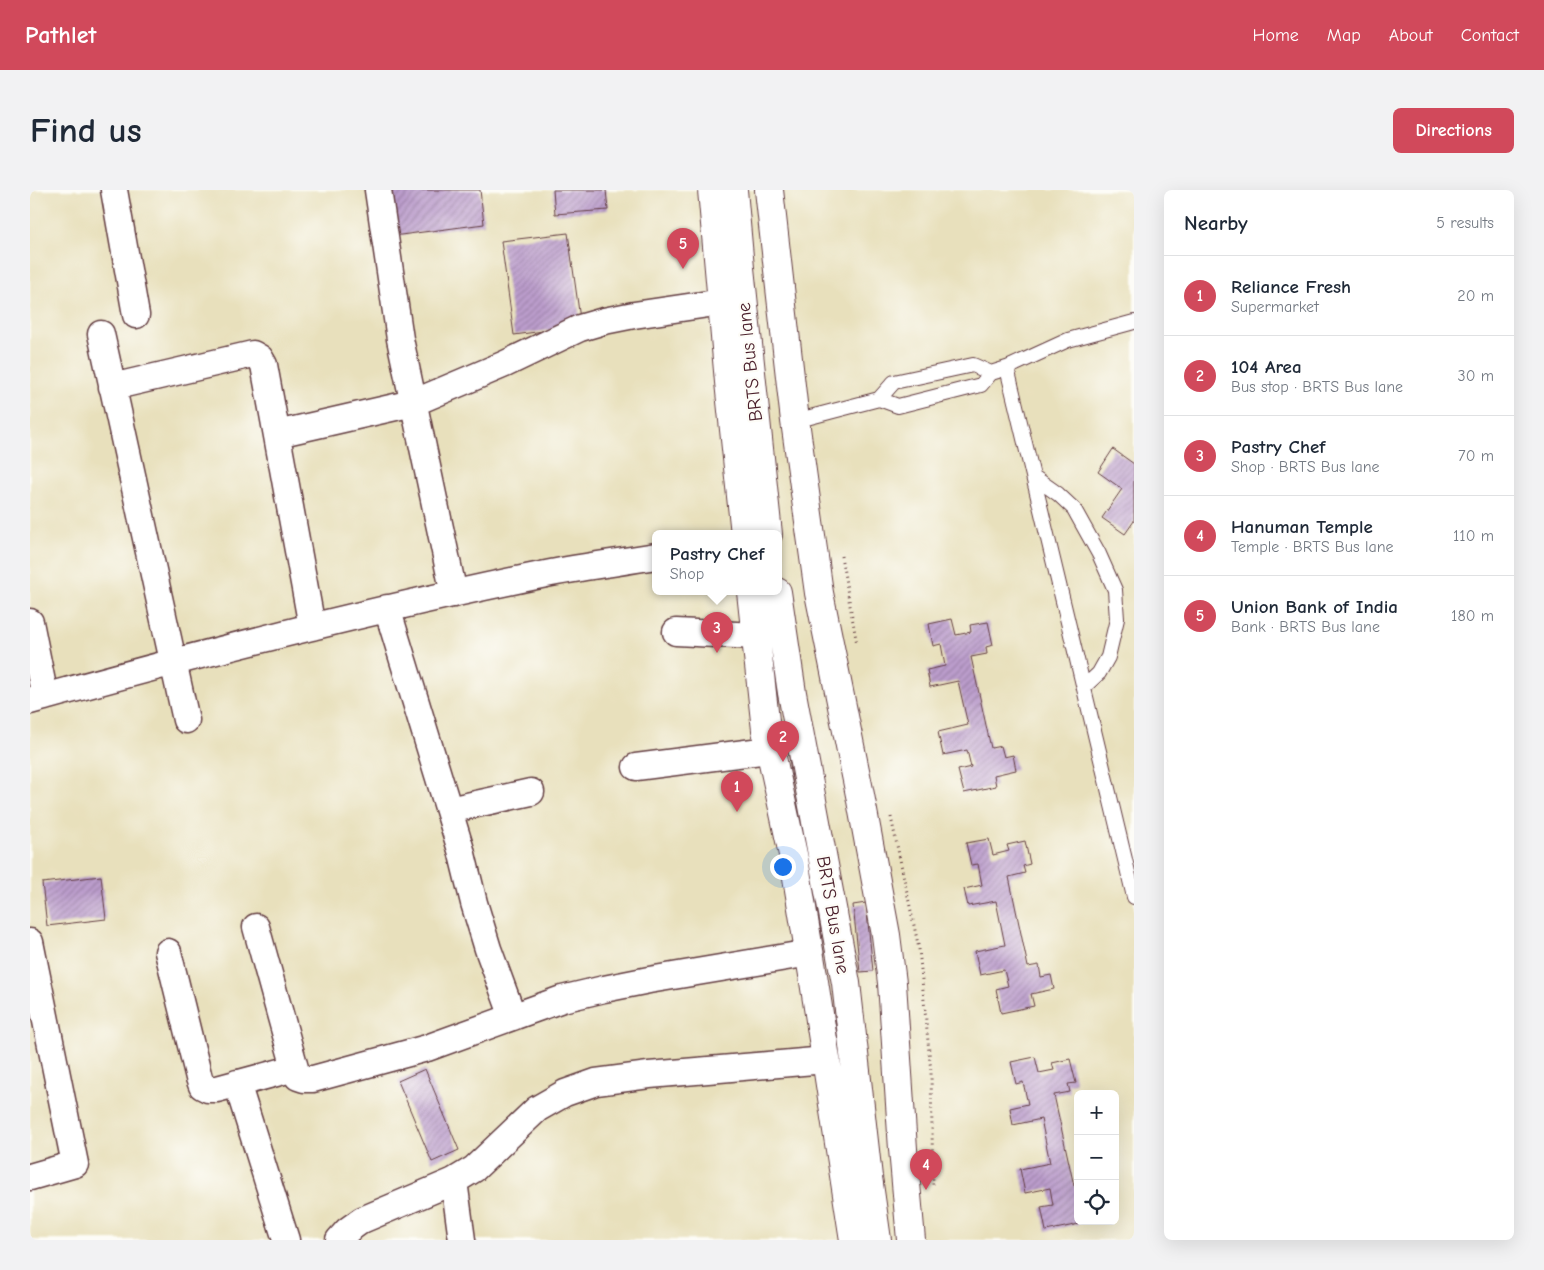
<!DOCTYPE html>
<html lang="en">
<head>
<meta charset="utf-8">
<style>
  :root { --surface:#fff; --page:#f2f2f3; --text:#1f2937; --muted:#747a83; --line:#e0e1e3; --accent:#d1495b }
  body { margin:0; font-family:"Comic Neue",sans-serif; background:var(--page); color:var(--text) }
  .controls { position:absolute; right:15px; bottom:15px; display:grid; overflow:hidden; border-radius:8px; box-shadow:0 5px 20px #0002 }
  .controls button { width:45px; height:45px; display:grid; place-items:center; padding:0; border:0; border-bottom:1px solid var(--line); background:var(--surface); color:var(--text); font:25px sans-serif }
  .you { position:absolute; left:752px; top:676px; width:18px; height:18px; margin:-12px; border:4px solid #fff; border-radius:50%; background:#1a73e8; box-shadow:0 0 0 8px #1a73e833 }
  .badge { display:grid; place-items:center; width:32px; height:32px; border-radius:50%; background:var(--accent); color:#fff; font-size:16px; font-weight:700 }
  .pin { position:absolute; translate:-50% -41px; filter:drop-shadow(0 1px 2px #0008) }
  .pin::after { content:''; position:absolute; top:26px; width:18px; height:15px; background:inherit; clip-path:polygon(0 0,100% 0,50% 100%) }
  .popup { position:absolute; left:622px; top:340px; width:130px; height:65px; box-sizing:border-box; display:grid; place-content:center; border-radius:8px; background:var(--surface); filter:drop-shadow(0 1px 4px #0005); font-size:16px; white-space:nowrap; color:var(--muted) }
  .popup b { font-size:19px; color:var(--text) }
  .popup::after { content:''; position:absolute; left:50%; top:100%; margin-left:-10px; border:10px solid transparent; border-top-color:var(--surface) }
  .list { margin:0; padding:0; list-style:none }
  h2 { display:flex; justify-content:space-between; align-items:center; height:65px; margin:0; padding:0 20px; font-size:21px }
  h2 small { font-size:16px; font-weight:400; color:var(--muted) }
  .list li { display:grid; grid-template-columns:32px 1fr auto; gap:15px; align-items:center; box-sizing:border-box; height:80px; padding:0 20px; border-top:1px solid var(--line) }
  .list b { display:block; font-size:19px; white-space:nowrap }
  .list p { margin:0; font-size:16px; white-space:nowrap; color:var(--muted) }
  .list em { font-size:16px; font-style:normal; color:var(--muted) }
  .icon { flex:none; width:28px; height:28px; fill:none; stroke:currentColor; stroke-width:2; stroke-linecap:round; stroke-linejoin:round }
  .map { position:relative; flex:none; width:1104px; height:1050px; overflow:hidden; border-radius:8px }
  header { display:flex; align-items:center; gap:30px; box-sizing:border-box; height:70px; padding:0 25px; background:var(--accent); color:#fff }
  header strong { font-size:24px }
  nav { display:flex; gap:28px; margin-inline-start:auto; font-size:18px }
  .intro { display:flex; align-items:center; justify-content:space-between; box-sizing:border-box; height:120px; padding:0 30px }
  h1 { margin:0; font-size:35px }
  .button { padding:12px 22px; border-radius:8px; background:var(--accent); color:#fff; font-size:18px; font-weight:700 }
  main { display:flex; gap:30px; padding:0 30px }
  aside { flex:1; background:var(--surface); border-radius:8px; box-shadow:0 5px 20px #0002 }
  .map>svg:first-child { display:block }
</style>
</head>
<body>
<header>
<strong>Pathlet</strong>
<nav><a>Home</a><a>Map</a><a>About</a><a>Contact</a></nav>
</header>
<div class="intro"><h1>Find us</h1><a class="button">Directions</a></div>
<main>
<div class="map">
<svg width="1104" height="1050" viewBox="0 0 1104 1050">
  <defs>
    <pattern id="building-hatch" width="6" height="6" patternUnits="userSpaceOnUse" patternTransform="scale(1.25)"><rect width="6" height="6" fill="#bb9dcc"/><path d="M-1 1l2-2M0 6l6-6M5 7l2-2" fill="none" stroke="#9a7fa6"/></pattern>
  </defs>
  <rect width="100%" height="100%" fill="#fdfcf7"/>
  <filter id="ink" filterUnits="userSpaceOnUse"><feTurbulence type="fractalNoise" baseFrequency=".02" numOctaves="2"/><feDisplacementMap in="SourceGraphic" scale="10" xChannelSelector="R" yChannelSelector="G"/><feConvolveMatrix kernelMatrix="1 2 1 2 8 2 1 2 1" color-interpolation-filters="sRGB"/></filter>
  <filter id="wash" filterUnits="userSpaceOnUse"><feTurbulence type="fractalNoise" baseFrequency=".0096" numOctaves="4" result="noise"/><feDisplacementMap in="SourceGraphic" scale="20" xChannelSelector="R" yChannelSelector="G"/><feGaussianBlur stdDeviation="1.12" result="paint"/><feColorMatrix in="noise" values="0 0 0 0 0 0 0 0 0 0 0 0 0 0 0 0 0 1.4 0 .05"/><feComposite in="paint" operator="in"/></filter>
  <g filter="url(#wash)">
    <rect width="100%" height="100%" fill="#e8e0bc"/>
    <g id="blocks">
      <!-- building -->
      <path fill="url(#building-hatch)" d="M356 0H450L454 34 363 46Z
        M523 0H576L578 20 525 24Z
        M538 43 551 136 484 145 471 51Z
        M1083 259 1104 274V331L1095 344 1072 328 1092 299 1068 282Z
        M922 429 926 445 941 442 940 435 958 432 963 455 956 457 957 464 941 467 961 558 971 556 974 567 983 565 986 580 964 585 966 596 934 603 928 580 941 577 937 560 913 565 908 542 938 535 928 491 900 497 897 480 915 476 911 454 903 456 899 434Z
        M755 537 764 604 751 606 742 539Z
        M959 649 963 665 979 661 977 655 995 651 1000 674 993 676 995 683 979 687 998 777 1009 775 1011 787 1021 785 1024 799 1001 804 1004 816 971 823 966 799 978 796 974 780 950 785 945 761 975 755 966 711 938 716 934 699 952 695 948 674 941 675 936 653Z
        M71 686 76 729 17 736 12 693Z
        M836 713 843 781 830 782 823 715Z
        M1005 867 1009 883 1024 880 1022 873 1040 869 1046 893 1038 894 1040 902 1024 905 1044 996 1048 995V1022H1046L1049 1034 1016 1041 1011 1017 1023 1015 1020 998 995 1003 990 979 1020 973 1011 929 983 935 980 918 998 914 993 892 986 894 981 872Z
        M395 879 429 960 402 972 368 891Z"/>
    </g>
  </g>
  <g filter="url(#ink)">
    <use href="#blocks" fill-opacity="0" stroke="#623c41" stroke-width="1"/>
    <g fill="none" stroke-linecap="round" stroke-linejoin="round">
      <!-- service casing -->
      <g stroke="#623c41" stroke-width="16">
        <path id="service" d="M977 178 1104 707
          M849 209 864 192 943 175 961 183
          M765 231 849 209 868 216 951 195 961 183 977 178 1038 150 1104 132
          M1004 287 1028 304 1044 319 1069 364 1085 400 1087 429 1078 467 1069 483 1054 497"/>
      </g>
      <!-- minor casing -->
      <g stroke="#623c41" stroke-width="29">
        <path id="minor" d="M84 0 106 125
          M348 0 370 149 424 404
          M71 144 156 530
          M82 197 223 164 230 168 234 175 282 437
          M247 244 383 213 475 174 550 138 574 131 604 125 692 112
          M357 418 431 660 444 713 458 759 483 827
          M0 432 15 507
          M646 442 726 446
          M0 511C173 463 346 418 521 383 556 376 591 372 626 366
          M606 577 739 560
          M419 620 501 602
          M226 737 265 878 268 887 274 889H283L397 858 532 809 574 799 619 790 780 763
          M0 752 45 974 0 987
          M138 762 169 888 172 896 178 899H187L265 878
          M207 893 256 1050
          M424 991 432 1050
          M309 1050 318 1040 332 1030 424 991 444 979 507 919 535 903 566 892 619 885 796 870"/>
      </g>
      <!-- primary casing -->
      <g stroke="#623c41" stroke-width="30">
        <path id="primary" d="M682 0 699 192 715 344
          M703 0 710 78 738 344
          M739 0 765 231 789 403 830 605 856 745 862 793 873 959 881 1050
          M721 402 736 540 764 669 783 785 824 1050
          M747 402 762 503 816 793 838 987 847 1050"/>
      </g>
      <!-- path -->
      <path stroke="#623c41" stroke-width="3" stroke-dasharray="1 4" stroke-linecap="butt" d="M811 366 827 454
        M861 627 889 759 901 882 903 997"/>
      <!-- service -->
      <use href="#service" stroke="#fff" stroke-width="14"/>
      <!-- minor -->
      <use href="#minor" stroke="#fff" stroke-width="26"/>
      <!-- primary -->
      <use href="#primary" stroke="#fff" stroke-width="28"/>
    </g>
  </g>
  <g text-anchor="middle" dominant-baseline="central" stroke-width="4.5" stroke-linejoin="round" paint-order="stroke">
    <!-- street labels -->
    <g font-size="19" fill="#4a1f2b" stroke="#fdfcf7">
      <text transform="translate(720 172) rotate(-96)">BRTS Bus lane</text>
      <text transform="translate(803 725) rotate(80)">BRTS Bus lane</text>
    </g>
  </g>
</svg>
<div class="controls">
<button>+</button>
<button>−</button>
<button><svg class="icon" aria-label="locate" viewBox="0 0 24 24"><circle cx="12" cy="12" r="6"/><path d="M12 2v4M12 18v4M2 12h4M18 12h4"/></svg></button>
</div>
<div class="you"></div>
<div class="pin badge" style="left:707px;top:622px">1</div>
<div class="pin badge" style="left:753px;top:572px">2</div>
<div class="pin badge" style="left:687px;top:463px">3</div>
<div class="popup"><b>Pastry Chef</b>Shop</div>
<div class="pin badge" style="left:896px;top:1000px">4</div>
<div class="pin badge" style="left:653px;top:79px">5</div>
</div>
<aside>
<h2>Nearby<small>5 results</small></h2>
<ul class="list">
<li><span class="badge">1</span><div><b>Reliance Fresh</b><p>Supermarket</p></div><em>20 m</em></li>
<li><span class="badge">2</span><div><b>104 Area</b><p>Bus stop · BRTS Bus lane</p></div><em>30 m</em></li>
<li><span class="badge">3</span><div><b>Pastry Chef</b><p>Shop · BRTS Bus lane</p></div><em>70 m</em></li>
<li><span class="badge">4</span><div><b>Hanuman Temple</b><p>Temple · BRTS Bus lane</p></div><em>110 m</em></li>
<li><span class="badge">5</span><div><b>Union Bank of India</b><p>Bank · BRTS Bus lane</p></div><em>180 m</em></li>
</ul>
</aside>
</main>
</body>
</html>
